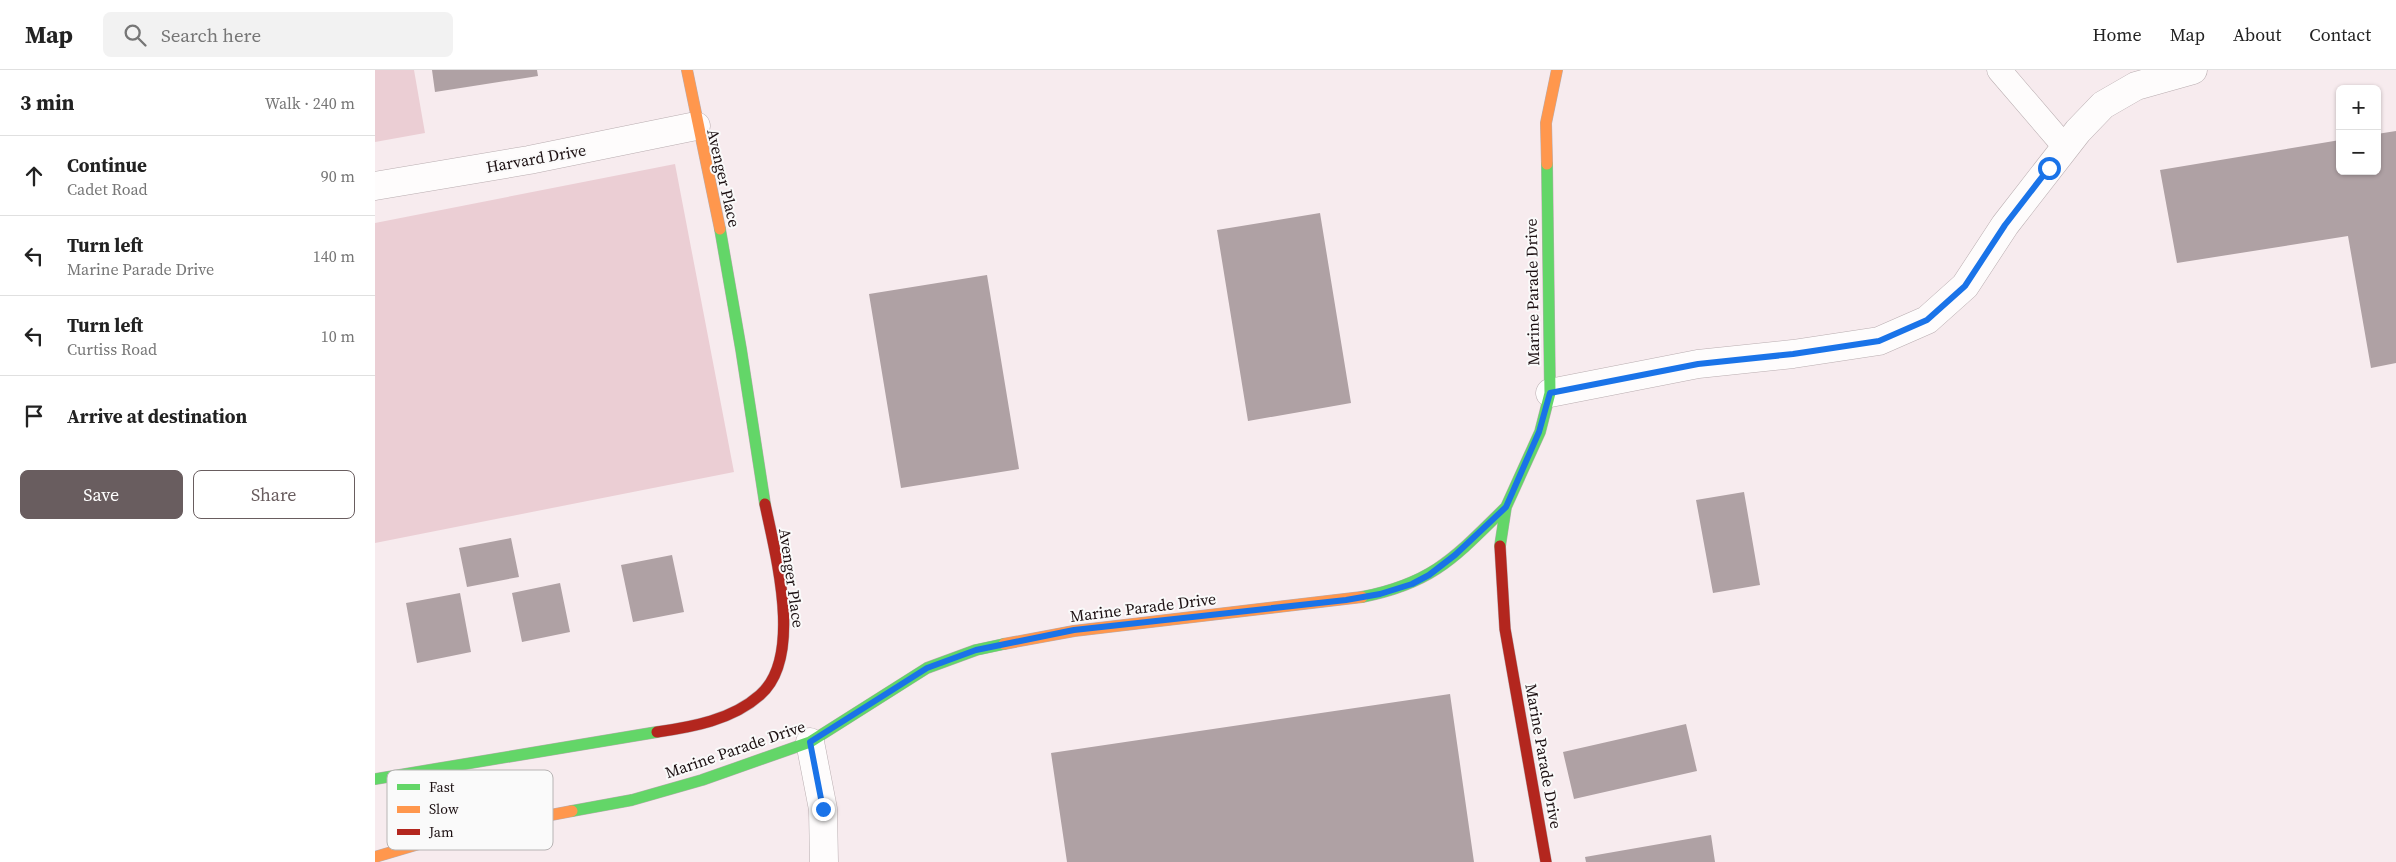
<!DOCTYPE html>
<html lang="en">
<head>
<meta charset="utf-8">
<style>
  :root { --surface:#fff; --page:#f2f2f2; --text:#222; --muted:#767676; --line:#e0e0e0; --accent:#695d5f }
  body { margin:0; font-family:"Source Serif 4",serif; background:var(--page); color:var(--text) }
  .controls { position:absolute; right:15px; top:15px; display:grid; overflow:hidden; border-radius:8px; box-shadow:0 1px 4px #0004 }
  .controls button { width:45px; height:45px; display:grid; place-items:center; padding:0; border:0; border-bottom:1px solid var(--line); background:var(--surface); color:var(--text); font:25px sans-serif }
  .stop { position:absolute; width:15px; height:15px; margin:-11px; border:4px solid #1a73e8; border-radius:50%; background:#fff }
  .stop.end { background:#1a73e8; border-color:#fff; box-shadow:0 1px 5px #0008 }
  .list { margin:0; padding:0; list-style:none }
  h2 { display:flex; justify-content:space-between; align-items:center; height:65px; margin:0; padding:0 20px; font-size:21px }
  h2 small { font-size:16px; font-weight:400; color:var(--muted) }
  .list li { display:grid; grid-template-columns:32px 1fr auto; gap:15px; align-items:center; box-sizing:border-box; height:80px; padding:0 20px; border-top:1px solid var(--line) }
  .list b { display:block; font-size:19px; white-space:nowrap }
  .list p { margin:0; font-size:16px; white-space:nowrap; color:var(--muted) }
  .list em { font-size:16px; font-style:normal; color:var(--muted) }
  .actions { display:flex; gap:10px; padding:15px 20px }
  .actions a { flex:1; padding:11px 0; border:1px solid var(--accent); border-radius:8px; text-align:center; font-size:18px; color:var(--accent) }
  .actions .main { background:var(--accent); color:#fff }
  .icon { flex:none; width:28px; height:28px; fill:none; stroke:currentColor; stroke-width:2; stroke-linecap:round; stroke-linejoin:round }
  .map { position:relative; flex:none; width:2021px; height:792px; overflow:hidden }
  header { display:flex; align-items:center; gap:30px; box-sizing:border-box; height:70px; padding:0 25px; background:var(--surface); border-bottom:1px solid var(--line) }
  header strong { font-size:24px }
  nav { display:flex; gap:28px; margin-inline-start:auto; font-size:18px }
  .search { width:350px; height:45px; background:var(--page); display:flex; align-items:center; gap:12px; box-sizing:border-box; padding:0 18px; border-radius:8px; color:var(--muted); font-size:19px }
  main { display:flex }
  aside { flex:1; background:var(--surface) }
  .map>svg:first-child { display:block }
</style>
</head>
<body>
<header>
<strong>Map</strong>
<div class="search"><svg class="icon" aria-label="search" viewBox="0 0 24 24"><circle cx="10" cy="10" r="6"/><path d="M15 15l6 6"/></svg>Search here</div>
<nav><a>Home</a><a>Map</a><a>About</a><a>Contact</a></nav>
</header>
<main>
<aside>
<h2>3 min<small>Walk · 240 m</small></h2>
<ul class="list">
<li><svg class="icon" aria-label="ahead" viewBox="0 0 24 24"><path d="M12 20V5M6 11l6-6 6 6"/></svg><div><b>Continue</b><p>Cadet Road</p></div><em>90 m</em></li>
<li><svg class="icon" aria-label="left" viewBox="0 0 24 24"><path d="M17 20v-9H6M10 6l-5 5 5 5"/></svg><div><b>Turn left</b><p>Marine Parade Drive</p></div><em>140 m</em></li>
<li><svg class="icon" aria-label="left" viewBox="0 0 24 24"><path d="M17 20v-9H6M10 6l-5 5 5 5"/></svg><div><b>Turn left</b><p>Curtiss Road</p></div><em>10 m</em></li>
<li><svg class="icon" aria-label="arrive" viewBox="0 0 24 24"><path d="M6 21V4h12l-3 4 3 4H6"/></svg><div><b>Arrive at destination</b></div></li>
</ul>
<div class="actions"><a class="main">Save</a><a>Share</a></div>
</aside>
<div class="map">
<svg width="2021" height="792" viewBox="0 0 2021 792">
  <rect width="100%" height="100%" fill="#f7ebee"/>
  <!-- green -->
  <path fill="#ebced4" d="M0 0H39L50 63 0 72Z
    M300 94 359 402 0 473V153Z"/>
  <!-- building -->
  <path fill="#afa1a4" d="M57 0H162L163 6 60 22Z
    M2021 61V293L1996 298 1973 166 1802 193 1785 100 1965 70V101H2002V64Z
    M945 143 976 333 873 351 842 160Z
    M612 205 644 399 526 418 494 224Z
    M1369 422 1385 515 1338 523 1321 430Z
    M136 468 144 507 92 517 84 478Z
    M297 485 309 542 258 552 246 495Z
    M185 513 195 562 147 572 137 523Z
    M85 523 96 582 42 593 31 533Z
    M1075 624 1099 792H692L676 683Z
    M1311 654 1322 701 1199 729 1188 682Z
    M1336 765 1340 792H1211L1210 787Z"/>
  <g fill="none" stroke-linecap="round" stroke-linejoin="round">
    <!-- lane casing -->
    <g stroke="#b9adb0" stroke-width="25">
      <path id="lane" d="M1624 0 1690 77"/>
    </g>
    <!-- street casing -->
    <g stroke="#b9adb0" stroke-width="29">
      <path id="street" d="M0 116 154 90 321 56
        M1175 323 1323 294 1418 284 1504 271 1552 250 1590 216 1630 155 1703 61 1728 35 1761 16 1818 0
        M435 672 448 739 449 792"/>
    </g>
    <!-- fast casing -->
    <g stroke="#b9adb0" stroke-width="12">
      <path id="fast" d="M345 159 366 279 390 434
        M1125 476 1131 437 1165 362 1175 323 1172 94
        M987 527C1059 513 1081 486 1131 437
        M0 709 282 662
        M197 741 257 730 327 710 435 672 552 598 601 580 629 574"/>
    </g>
    <!-- slow casing -->
    <g stroke="#b9adb0" stroke-width="12">
      <path id="slow" d="M312 0 345 159
        M1172 94 1171 53 1182 0
        M629 574 699 561 987 527
        M0 787 81 763 197 741"/>
    </g>
    <!-- jam casing -->
    <g stroke="#b9adb0" stroke-width="12">
      <path id="jam" d="M1125 476 1130 559 1171 792
        M282 662C317 657 357 650 385 625 429 587 400 483 390 434"/>
    </g>
    <!-- lane -->
    <use href="#lane" stroke="#fefcfc" stroke-width="24"/>
    <!-- street -->
    <use href="#street" stroke="#fefcfc" stroke-width="28"/>
    <!-- fast -->
    <use href="#fast" stroke="#63d668" stroke-width="11"/>
    <!-- slow -->
    <use href="#slow" stroke="#ff974d" stroke-width="11"/>
    <!-- jam -->
    <use href="#jam" stroke="#b3261e" stroke-width="11"/>
  </g>
  <g fill="none" stroke-linecap="round" stroke-linejoin="round">
    <!-- route -->
    <path stroke="#1a73e8" stroke-width="6" d="M448 739 435 672 552 598 601 580 699 560 971 530 1005 524 1037 514 1054 505 1080 485 1131 437 1164 362 1175 323 1323 294 1418 284 1504 271 1552 250 1590 216 1630 155 1674 98"/>
  </g>
  <g text-anchor="middle" dominant-baseline="central" stroke-width="4" stroke-linejoin="round" paint-order="stroke">
    <!-- street labels -->
    <g font-size="16" fill="#1c1012" stroke="#fafafa">
      <text transform="translate(161 88) rotate(-10)">Harvard Drive</text>
      <text transform="translate(349 108) rotate(77)">Avenger Place</text>
      <text transform="translate(1157 222) rotate(-91)">Marine Parade Drive</text>
      <text transform="translate(417 508) rotate(82)">Avenger Place</text>
      <text transform="translate(768 537) rotate(-7)">Marine Parade Drive</text>
      <text transform="translate(360 679) rotate(-19)">Marine Parade Drive</text>
      <text transform="translate(1169 686) rotate(80)">Marine Parade Drive</text>
    </g>
  </g>
  <!-- legend -->
  <rect x="12" y="700" width="166" height="80" rx="8" fill="#fafafa" stroke="#b7b4b4" stroke-width="1"/>
  <rect x="22" y="714" width="23" height="6" fill="#63d668"/>
  <rect x="22" y="736" width="23" height="7" fill="#ff974d"/>
  <rect x="22" y="759" width="23" height="6" fill="#b3261e"/>
  <g font-size="14" fill="#1c1012">
    <text x="54" y="722">Fast</text>
    <text x="54" y="744">Slow</text>
    <text x="54" y="767">Jam</text>
  </g>
</svg>
<div class="controls">
<button>+</button>
<button>−</button>
</div>
<div class="stop" style="left:1674px;top:98px"></div>
<div class="stop end" style="left:448px;top:739px"></div>
</div>
</main>
</body>
</html>
